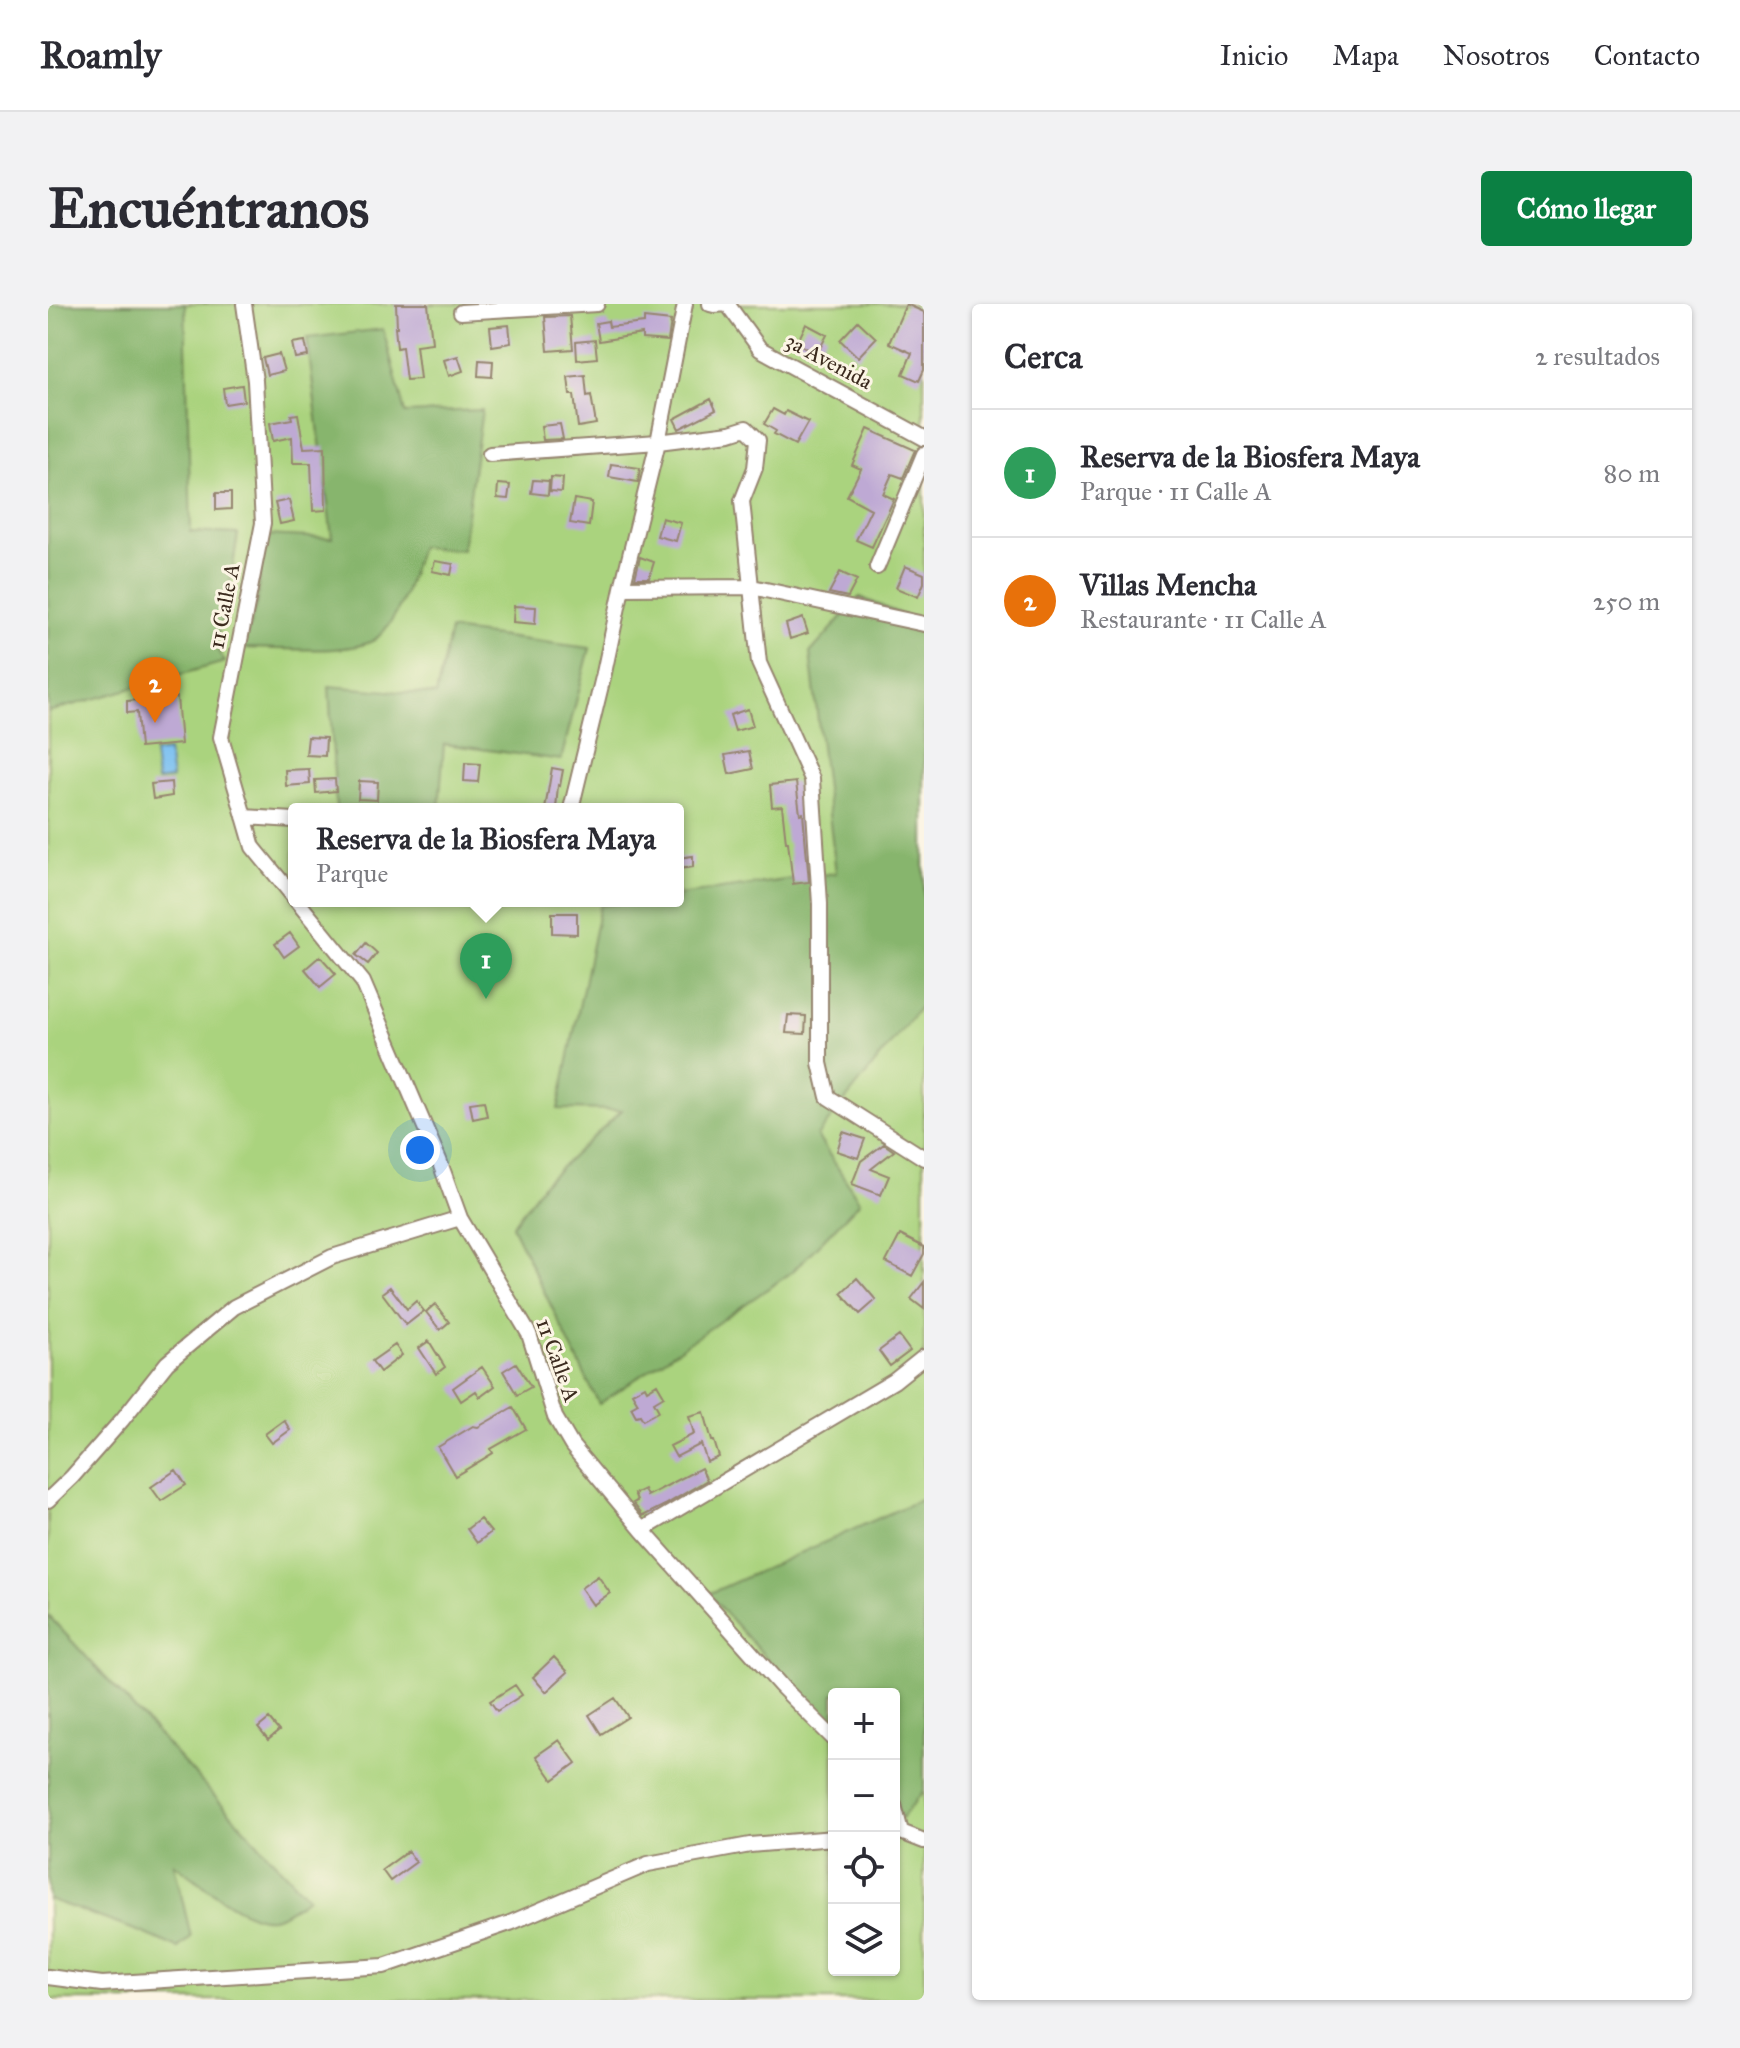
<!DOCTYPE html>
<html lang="es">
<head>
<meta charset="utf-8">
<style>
  :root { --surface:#fff; --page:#f2f2f3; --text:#2b2b33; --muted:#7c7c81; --line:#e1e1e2; --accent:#0b8043 }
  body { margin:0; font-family:"IM FELL Great Primer",serif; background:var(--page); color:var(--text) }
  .controls { position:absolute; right:24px; bottom:24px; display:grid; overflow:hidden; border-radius:8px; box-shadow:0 2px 6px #0004 }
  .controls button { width:72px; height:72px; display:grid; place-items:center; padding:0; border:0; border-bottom:2px solid var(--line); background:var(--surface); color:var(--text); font:40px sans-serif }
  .you { position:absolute; left:372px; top:846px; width:28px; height:28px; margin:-20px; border:6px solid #fff; border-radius:50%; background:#1a73e8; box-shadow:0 0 0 12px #1a73e833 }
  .badge { display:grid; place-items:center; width:52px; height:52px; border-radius:50%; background:var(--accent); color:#fff; font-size:26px; font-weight:700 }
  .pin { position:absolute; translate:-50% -66px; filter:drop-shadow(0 2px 4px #0008) }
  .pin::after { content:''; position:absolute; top:42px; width:28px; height:24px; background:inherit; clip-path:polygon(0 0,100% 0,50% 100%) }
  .popup { position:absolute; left:240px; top:499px; width:396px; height:104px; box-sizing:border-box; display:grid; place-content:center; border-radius:8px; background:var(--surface); filter:drop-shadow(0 2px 6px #0005); font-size:26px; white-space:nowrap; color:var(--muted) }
  .popup b { font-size:30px; color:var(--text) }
  .popup::after { content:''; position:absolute; left:50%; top:100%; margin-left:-16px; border:16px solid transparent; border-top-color:var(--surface) }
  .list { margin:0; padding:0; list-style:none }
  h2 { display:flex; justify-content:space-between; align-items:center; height:104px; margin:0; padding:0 32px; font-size:34px }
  h2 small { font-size:26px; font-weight:400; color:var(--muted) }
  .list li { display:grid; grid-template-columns:52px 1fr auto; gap:24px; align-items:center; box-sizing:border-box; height:128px; padding:0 32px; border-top:2px solid var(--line) }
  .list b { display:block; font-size:30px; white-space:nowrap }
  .list p { margin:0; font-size:26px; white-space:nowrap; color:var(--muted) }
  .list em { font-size:26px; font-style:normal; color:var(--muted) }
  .icon { flex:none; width:44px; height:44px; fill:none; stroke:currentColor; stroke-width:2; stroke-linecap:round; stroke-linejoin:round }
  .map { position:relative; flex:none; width:876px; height:1696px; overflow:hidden; border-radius:8px }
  header { display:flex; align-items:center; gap:48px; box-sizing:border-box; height:112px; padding:0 40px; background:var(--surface); border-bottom:2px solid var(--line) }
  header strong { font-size:38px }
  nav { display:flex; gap:44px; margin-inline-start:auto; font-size:28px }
  .intro { display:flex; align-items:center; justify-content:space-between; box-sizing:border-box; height:192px; padding:0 48px }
  h1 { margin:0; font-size:56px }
  .button { padding:20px 36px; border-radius:8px; background:var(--accent); color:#fff; font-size:28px; font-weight:700 }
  main { display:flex; gap:48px; padding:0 48px }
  aside { flex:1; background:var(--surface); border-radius:8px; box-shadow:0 2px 6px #0004 }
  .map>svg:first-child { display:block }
</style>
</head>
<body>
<header>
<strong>Roamly</strong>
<nav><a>Inicio</a><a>Mapa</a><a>Nosotros</a><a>Contacto</a></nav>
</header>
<div class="intro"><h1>Encuéntranos</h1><a class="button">Cómo llegar</a></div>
<main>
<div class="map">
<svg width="876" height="1696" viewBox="0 0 876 1696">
  <rect width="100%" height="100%" fill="#fcf5e5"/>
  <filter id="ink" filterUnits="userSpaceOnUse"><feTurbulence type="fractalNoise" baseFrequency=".0125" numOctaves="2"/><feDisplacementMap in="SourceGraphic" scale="16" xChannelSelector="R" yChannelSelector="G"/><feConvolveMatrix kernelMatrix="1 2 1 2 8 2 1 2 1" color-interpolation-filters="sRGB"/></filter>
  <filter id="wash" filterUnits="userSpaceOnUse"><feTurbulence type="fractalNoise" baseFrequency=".006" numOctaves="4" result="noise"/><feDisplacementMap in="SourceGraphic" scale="32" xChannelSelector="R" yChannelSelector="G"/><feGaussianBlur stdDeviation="1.8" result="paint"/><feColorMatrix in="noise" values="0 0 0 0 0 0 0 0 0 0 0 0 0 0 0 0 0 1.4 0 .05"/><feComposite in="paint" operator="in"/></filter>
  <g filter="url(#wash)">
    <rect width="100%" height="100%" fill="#f2e0c2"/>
    <!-- green -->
    <path fill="#aad37e" stroke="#727e4e" stroke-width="2" fill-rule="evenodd" d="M0 0H876V1696H0ZM246 505H630V597H246ZM786 1390H846V1666H786Z"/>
    <!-- forest -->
    <path fill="#87b56d" stroke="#617046" stroke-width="2" d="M0 0H137L143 228 190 230 180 294 167 342 177 358 0 408Z
      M335 25 357 109 434 106 414 246 372 243C362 273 354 311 330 333 312 352 223 344 195 344L209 297 216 231 284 234 259 34Z
      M812 293 876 320V698L769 832 812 898 744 968 551 1100 464 922 495 880 574 806 510 805 552 602 588 597H630V591L788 569 762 349Z
      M402 326 542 344 513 456 396 440 391 505H288L281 382 388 391Z
      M876 1194V1486L854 1514 846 1502V1390H786V1425L764 1404 660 1290Z
      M0 1311 260 1594C250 1600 239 1609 228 1613 201 1623 148 1574 126 1560L143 1633 130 1644 98 1630 0 1595Z"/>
    <!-- water -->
    <path fill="#7ac0f1" stroke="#5a7588" stroke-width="2" d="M120 447 124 475 109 477 106 449Z"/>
    <g id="blocks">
      <!-- building -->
      <path fill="#bea9d4" d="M348 0H380L384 39 368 41 372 75 358 76 354 43 349 44 347 23H349Z
        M858 0 876 8V66L871 77 855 70 864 49 841 39Z
        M522 12 525 45 500 47 497 13Z
        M596 14 623 17 620 37 594 35V30L551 37 548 19 560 17 561 23 596 19Z
        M810 17 828 34 810 53 792 36Z
        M758 20 779 31 769 50 749 39Z
        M461 21 463 39 444 42 442 23Z
        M547 36 549 54 529 56 528 38Z
        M257 37 260 52 247 54 244 39Z
        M231 50 236 67 219 71 215 54Z
        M410 52 415 67 401 72 396 56Z
        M431 56 445 57 444 73 430 72Z
        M537 71 539 92 543 91 548 120 530 123 526 91H522L520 73Z
        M194 81 196 97 177 100 175 84Z
        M663 95 668 106 631 125 626 115Z
        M725 105 736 111 738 107 760 118 747 141 726 130 728 127 716 120Z
        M250 110 256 144 277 143 278 206 265 207 263 159H245L244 133 225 137 222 119 244 115 243 111Z
        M512 120 515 135 495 136 493 122Z
        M820 125 867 146 855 174 844 170 835 190 846 195 824 243 808 236 823 205 799 192 813 165 804 161Z
        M563 160 592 164 590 178 561 173Z
        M503 173 515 174 514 188 502 187Z
        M485 176 501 177 500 191 483 189Z
        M450 180 462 181 460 195 449 194Z
        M168 189H183V205L168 206Z
        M526 195 544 198 541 222 522 219Z
        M241 196 246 217 232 220 227 199Z
        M614 214 633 219 628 237 609 232Z
        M592 253 606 258 601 274H587Z
        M387 257 405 260 403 271 384 267Z
        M857 262 876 270V279L870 293 848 284Z
        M792 268 809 276 800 293 781 289Z
        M466 302 488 303 487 320 465 318Z
        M755 314 760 329 742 335 738 320Z
        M129 393 133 440 92 444 89 408 79 409V397Z
        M700 405 705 422 687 427 682 411Z
        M260 433 278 434 277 452 258 451Z
        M701 447 705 465 681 470 677 451Z
        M417 459 432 460 430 478 416 477Z
        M504 464 515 466 512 482 510 481 508 505H497Z
        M261 465 262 480 238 482 237 466Z
        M287 475 288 487 268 489 267 476Z
        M311 477 330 478 329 496 310 495Z
        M123 478 124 492 105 495 103 480Z
        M748 478 752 510 755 509 761 578 745 580 740 538H738L734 502 724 503 722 481Z
        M645 552V563L630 565V554Z
        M504 609H529V630L504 629Z
        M242 629 251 642 236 653 227 640Z
        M318 639 329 649 320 660 308 651Z
        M272 652 288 670 272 683 257 665Z
        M740 711 758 712 757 730 738 729Z
        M436 797 439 812 425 815 422 799Z
        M795 828 817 835 810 854 789 847Z
        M836 840 846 847 823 865 841 872 833 891 804 880 813 857Z
        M852 931 876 943V950L864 972 838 958Z
        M809 974 828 996 812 1010 793 989Z
        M876 978V1005L863 995Z
        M342 983 359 1005 368 997 376 1007 358 1021 334 989Z
        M387 1000 401 1018 392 1026 378 1008Z
        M851 1032 862 1047 842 1062 831 1047Z
        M381 1037 397 1063 388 1070 371 1044Z
        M347 1041 354 1051 332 1068 324 1057Z
        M468 1059 483 1083 469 1091 455 1067Z
        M434 1063 447 1082 432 1093 428 1087 413 1097 405 1084Z
        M609 1080 616 1092 606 1098 611 1107 595 1116 592 1111 588 1112 583 1103 590 1099 584 1089 597 1082 599 1086Z
        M465 1103 478 1125 443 1145 445 1149 407 1172 390 1143 425 1122 430 1123Z
        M656 1108 664 1137H666L671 1153 659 1158 653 1140 628 1153 622 1142 646 1130 641 1112Z
        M236 1116 242 1126 224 1139 217 1130Z
        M653 1164 659 1176 617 1201 595 1212 585 1199 589 1197 586 1190 596 1185 599 1192Z
        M128 1166 138 1181 113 1197 103 1183Z
        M432 1215 443 1228 429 1239 419 1225Z
        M550 1272 562 1289 545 1301 533 1284Z
        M506 1353 520 1368 498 1388 485 1373Z
        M467 1381 474 1391 449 1407 442 1397Z
        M567 1394 580 1413 553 1430 541 1411Z
        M221 1415 231 1427 220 1436 210 1424Z
        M511 1436 528 1459 505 1476 488 1452Z
        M360 1547 368 1558 342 1577 334 1566Z"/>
    </g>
  </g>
  <g filter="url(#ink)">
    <use href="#blocks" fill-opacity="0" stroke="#968570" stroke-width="2"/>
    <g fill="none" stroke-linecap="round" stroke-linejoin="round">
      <!-- street casing -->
      <g stroke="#968570" stroke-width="18">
        <path id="street" d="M196 0 207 77 215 219 173 433 205 543 246 593
          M662 0 666 1 681 0
          M680 1 712 45 876 134
          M413 8 549 0
          M442 150 610 138 682 129 698 124 710 136 707 164 694 197 711 359 764 475 772 600V759L780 793 876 854
          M829 263 876 150
          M574 284 704 283 876 320
          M523 505 556 369 574 284 610 138 637 0
          M196 513 246 516
          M249 597 315 678 391 856 412 914 481 1030 507 1113 524 1142 594 1226 733 1382 786 1435
          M0 1196 24 1173 74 1116 119 1059 186 1003 284 953 412 914
          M594 1226 846 1077 876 1053
          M846 1501 853 1528 876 1537
          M0 1673 54 1680 336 1662 462 1619 600 1560 702 1541 786 1534"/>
      </g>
      <!-- street -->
      <use href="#street" stroke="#fff" stroke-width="14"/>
    </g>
  </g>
  <g text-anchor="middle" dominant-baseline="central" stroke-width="6" stroke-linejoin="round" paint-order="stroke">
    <!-- street labels -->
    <g font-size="22" fill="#3b2a1e" stroke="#fcf5e5">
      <text transform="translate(781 57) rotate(28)">3a Avenida</text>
      <text transform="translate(176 302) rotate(-79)">11 Calle A</text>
      <text transform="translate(510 1056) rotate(70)">11 Calle A</text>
    </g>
  </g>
</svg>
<div class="controls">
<button>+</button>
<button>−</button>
<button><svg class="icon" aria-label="locate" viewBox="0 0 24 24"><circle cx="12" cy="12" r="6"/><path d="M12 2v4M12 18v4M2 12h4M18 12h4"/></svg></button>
<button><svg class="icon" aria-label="layers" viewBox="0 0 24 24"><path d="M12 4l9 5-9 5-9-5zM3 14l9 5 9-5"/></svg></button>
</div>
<div class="you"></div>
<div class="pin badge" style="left:438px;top:695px;background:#2e9e5b">1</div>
<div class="popup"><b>Reserva de la Biosfera Maya</b>Parque</div>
<div class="pin badge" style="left:107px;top:419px;background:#e8710a">2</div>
</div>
<aside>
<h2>Cerca<small>2 resultados</small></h2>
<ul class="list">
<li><span class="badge" style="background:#2e9e5b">1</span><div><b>Reserva de la Biosfera Maya</b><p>Parque · 11 Calle A</p></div><em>80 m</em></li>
<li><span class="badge" style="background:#e8710a">2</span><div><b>Villas Mencha</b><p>Restaurante · 11 Calle A</p></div><em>250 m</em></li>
</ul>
</aside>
</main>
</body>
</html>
